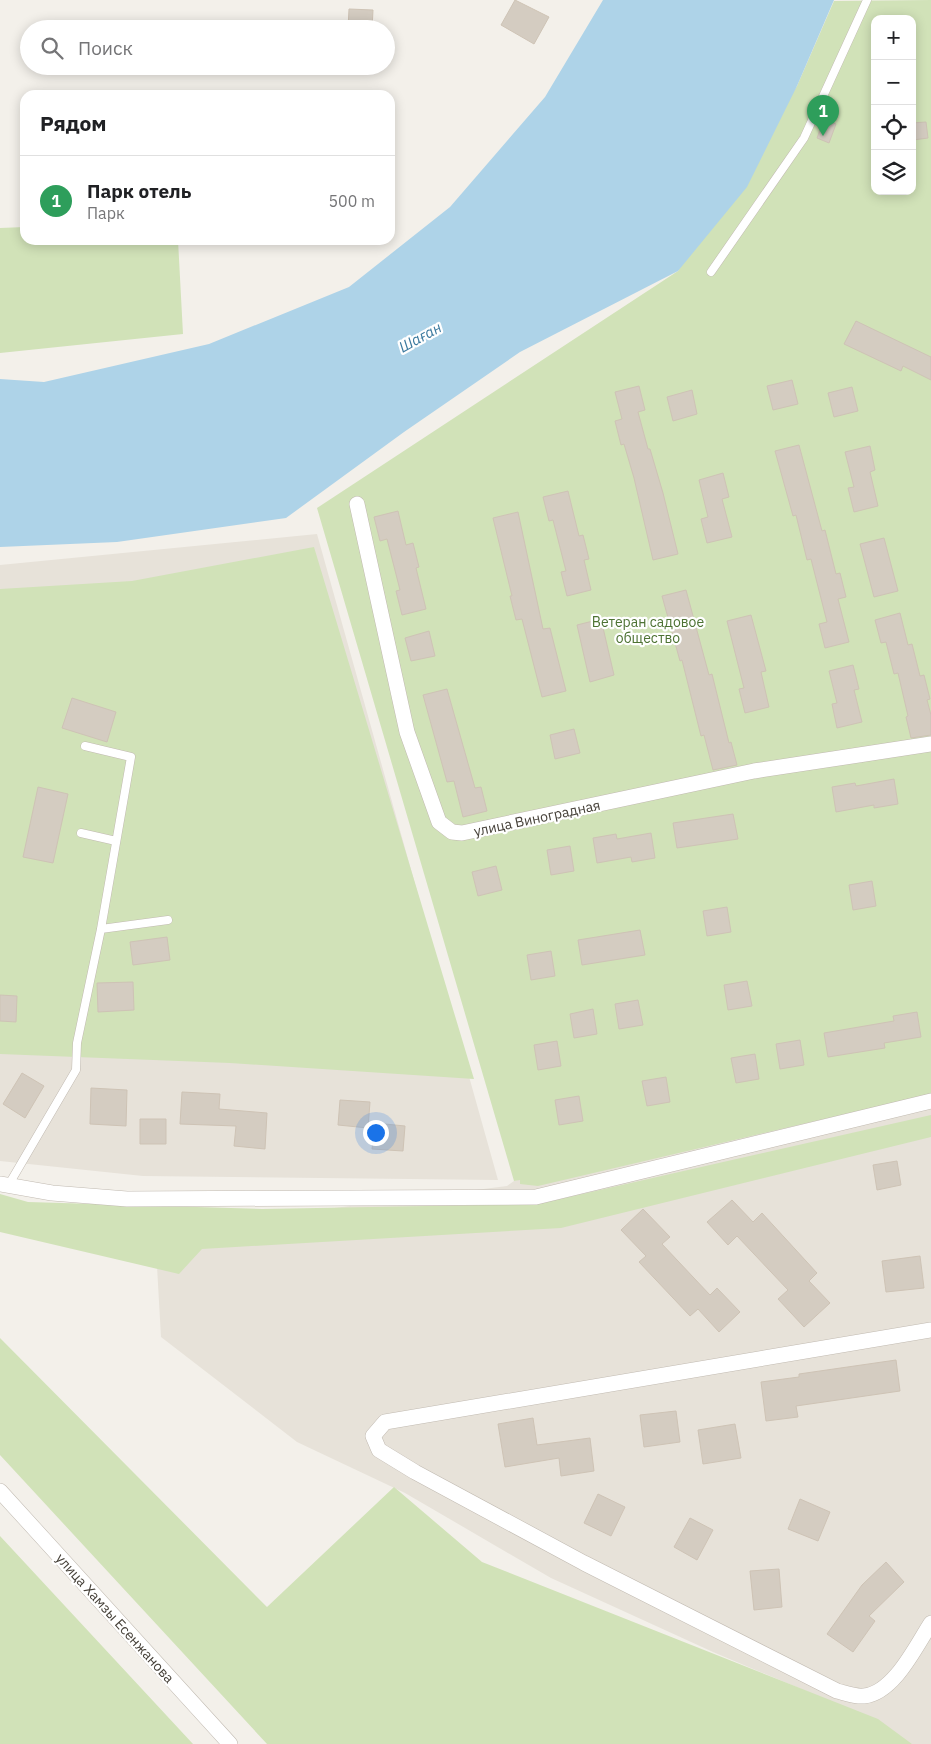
<!DOCTYPE html>
<html lang="ru">
<head>
<meta charset="utf-8">
<style>
  :root { --surface:#fff; --page:#f2f2f2; --text:#202124; --muted:#757577; --line:#e0e0e0; --accent:#e14734 }
  body { margin:0; font-family:"IBM Plex Sans",sans-serif; background:var(--page); color:var(--text) }
  .controls { position:absolute; right:15px; top:15px; display:grid; overflow:hidden; border-radius:10px; box-shadow:0 2px 12px #0003 }
  .controls button { width:45px; height:45px; display:grid; place-items:center; padding:0; border:0; border-bottom:1px solid var(--line); background:var(--surface); color:var(--text); font:25px sans-serif }
  .you { position:absolute; left:375px; top:1132px; width:18px; height:18px; margin:-12px; border:4px solid #fff; border-radius:50%; background:#1a73e8; box-shadow:0 0 0 8px #1a73e833 }
  .badge { display:grid; place-items:center; width:32px; height:32px; border-radius:50%; background:var(--accent); color:#fff; font-size:16px; font-weight:700 }
  .pin { position:absolute; translate:-50% -41px; filter:drop-shadow(0 1px 2px #0008) }
  .pin::after { content:''; position:absolute; top:26px; width:18px; height:15px; background:inherit; clip-path:polygon(0 0,100% 0,50% 100%) }
  .list { margin:0; padding:0; list-style:none }
  h2 { display:flex; justify-content:space-between; align-items:center; height:65px; margin:0; padding:0 20px; font-size:21px }
  h2 small { font-size:16px; font-weight:400; color:var(--muted) }
  .list li { display:grid; grid-template-columns:32px 1fr auto; gap:15px; align-items:center; box-sizing:border-box; height:90px; padding:0 20px; border-top:1px solid var(--line) }
  .list b { display:block; font-size:19px; white-space:nowrap }
  .list p { margin:0; font-size:16px; white-space:nowrap; color:var(--muted) }
  .list em { font-size:16px; font-style:normal; color:var(--muted) }
  .icon { flex:none; width:28px; height:28px; fill:none; stroke:currentColor; stroke-width:2; stroke-linecap:round; stroke-linejoin:round }
  .map { position:relative; flex:none; width:931px; height:1744px; overflow:hidden }
  .search { position:absolute; background:var(--surface); box-shadow:0 2px 12px #0003; left:20px; top:20px; width:375px; height:55px; display:flex; align-items:center; gap:12px; box-sizing:border-box; padding:0 18px; border-radius:28px; color:var(--muted); font-size:19px }
  .panel { position:absolute; background:var(--surface); box-shadow:0 2px 12px #0003; left:20px; top:90px; width:375px; height:155px; border-radius:15px }
  .map>svg:first-child { display:block }
</style>
</head>
<body>
<div class="map">
<svg width="931" height="1744" viewBox="0 0 931 1744">
  <rect width="100%" height="100%" fill="#f3f0ea"/>
  <!-- residential -->
  <path fill="#e7e2d9" d="M317 534 498 1180 143 1176 0 1161V565Z
    M931 1085V1744H867L825 1699 713 1652 551 1578 405 1493 297 1442 161 1337 155 1231 507 1186 514 1181Z"/>
  <!-- green -->
  <path fill="#d1e2b8" fill-rule="evenodd" d="M931 0V1094L538 1186 520 1184V1180L514 1181 317 508 678 271 797 86 834 1ZM875 19H912V191H875Z
    M25 227V240H178L183 334 0 353V228Z
    M314 547 474 1079 230 1063 0 1054V589L132 581Z
    M931 1115V1137L561 1228 202 1249 179 1274 0 1232V1194L28 1202 262 1209 538 1204Z
    M0 1338 267 1607 394 1487 482 1562 878 1719 912 1744H267L0 1455Z
    M0 1536 193 1744H0Z"/>
  <!-- water -->
  <path fill="#aed3e8" d="M603 0H834L797 86 747 187 678 271 520 352 404 432 286 518 117 542 0 547V379L44 382 209 344 349 287 450 207 545 97Z"/>
  <!-- building -->
  <path fill="#d4ccc1" stroke="#cec3b5" d="M515 0 549 17 534 44 501 25Z
    M349 9 373 10 372 29H348Z
    M824 119 836 124 829 143 817 138Z
    M926 122 928 138 913 140 912 123Z
    M856 321 931 357V380L903 366 901 371 844 344Z
    M792 380 798 404 773 410 767 386Z
    M639 386 645 410 638 412 648 449H650L663 493 678 554 653 560 634 478 624 444 621 445 615 421 622 419 615 392Z
    M852 387 858 411 834 417 828 393Z
    M692 390 697 414 673 421 667 397Z
    M799 445 822 531 825 530 836 574 840 573 846 597 838 599 849 642 825 648 819 624 827 622 811 559 807 560 796 515 793 516 775 451Z
    M870 446 875 470 870 472 878 506 854 512 848 488 854 487 845 452Z
    M723 473 729 497 722 499 732 537 707 543 701 519 708 517 699 480Z
    M568 491 579 536 583 535 589 559 584 560 591 590 567 596 561 572 566 571 553 520 549 521 543 497Z
    M398 511 406 545 413 543 419 567 416 568 426 609 402 615 396 591 400 590 387 539 380 541 374 517Z
    M518 512 543 629 550 628 566 691 542 697 522 619 516 620 510 596H512L493 518Z
    M884 538 898 591 874 597 860 544Z
    M686 590 709 675 712 674 729 743 731 742 737 765 713 770 704 735 701 736 682 660 680 661 662 596Z
    M900 613 908 645 912 644 920 676 924 675 930 699 927 700 931 715V735L911 738 906 717 908 716 898 673 894 674 886 642 881 643 875 620Z
    M751 615 766 671 761 672 769 707 745 713 739 689 744 688 727 621Z
    M601 619 614 675 590 682 577 625Z
    M429 631 435 656 411 661 405 638Z
    M853 665 859 689 854 690 862 722 837 728 832 704 837 703 829 671Z
    M447 689 475 788 481 787 487 811 463 817 454 781 447 782 423 695Z
    M72 698 116 712 107 742 62 728Z
    M574 729 580 753 555 759 550 735Z
    M894 779 898 804 874 808V805L836 812 832 787 855 783 856 786Z
    M38 787 68 794 53 863 23 857Z
    M733 814 738 839 677 848 673 823Z
    M651 833 655 858 632 862 631 857 597 863 593 838 616 834 617 839Z
    M570 846 574 871 551 875 547 850Z
    M496 866 502 890 478 896 472 872Z
    M872 881 876 906 853 910 849 885Z
    M727 907 731 932 707 936 703 911Z
    M640 930 645 955 582 965 578 940Z
    M167 937 170 960 133 965 130 942Z
    M551 951 555 976 531 980 527 955Z
    M747 981 752 1006 728 1010 724 985Z
    M133 982 134 1010 98 1012 97 983Z
    M0 995 17 996 16 1022 0 1021Z
    M638 1000 643 1025 619 1029 615 1004Z
    M593 1009 597 1034 574 1038 570 1014Z
    M917 1012 921 1037 884 1043 885 1048 828 1057 824 1033 894 1021 893 1016Z
    M800 1040 804 1065 780 1069 776 1044Z
    M557 1041 561 1066 538 1070 534 1045Z
    M755 1054 759 1079 736 1083 731 1058Z
    M22 1073 44 1086 25 1118 3 1104Z
    M666 1077 670 1102 647 1106 642 1081Z
    M91 1088 127 1090 126 1126 90 1124Z
    M182 1092 220 1094 219 1109 267 1113 265 1149 234 1146 236 1126 180 1124Z
    M579 1096 583 1121 559 1125 555 1100Z
    M340 1100 370 1102 368 1128 338 1125Z
    M140 1119H166V1144H140Z
    M375 1123 405 1126 403 1151 372 1149Z
    M897 1161 901 1185 877 1190 873 1165Z
    M732 1200 753 1222 762 1213 817 1273 809 1281 830 1303 804 1327 778 1299 788 1290 737 1236 728 1245 707 1222Z
    M643 1209 670 1237 662 1244 710 1295 717 1288 740 1312 719 1332 698 1309 690 1316 639 1262 646 1256 621 1230Z
    M920 1256 924 1288 886 1292 882 1261Z
    M896 1360 900 1391 796 1406 798 1417 766 1421 761 1382 799 1377V1374Z
    M676 1411 680 1442 644 1447 640 1415Z
    M533 1418 537 1445 590 1438 594 1471 561 1476 559 1458 505 1467 498 1424Z
    M735 1424 741 1458 703 1464 698 1430Z
    M598 1494 625 1507 611 1536 584 1523Z
    M800 1499 830 1512 818 1541 788 1529Z
    M690 1518 713 1530 697 1560 674 1547Z
    M886 1562 904 1582 869 1616 875 1621 853 1652 827 1634 862 1585Z
    M779 1569 782 1607 754 1610 750 1571Z"/>
  <g fill="none" stroke-linecap="round" stroke-linejoin="round">
    <!-- service casing -->
    <g stroke="#c1bab1" stroke-width="9">
      <path id="service" d="M711 272 804 138 867 0
        M81 833 116 841
        M101 929 168 920
        M8 1186 76 1070 77 1043 101 929 131 757 85 746"/>
    </g>
    <!-- minor casing -->
    <g stroke="#c1bab1" stroke-width="16">
      <path id="minor" d="M357 504 407 732 439 822 452 832 462 833 754 771 931 744
        M0 1184 52 1193 127 1199 536 1197 931 1101
        M931 1330 385 1422 373 1436 379 1450 415 1472 584 1563 837 1691C845 1693 856 1697 864 1696 894 1693 916 1646 931 1623
        M0 1491 230 1744"/>
    </g>
    <!-- service -->
    <use href="#service" stroke="#fff" stroke-width="8"/>
    <!-- minor -->
    <use href="#minor" stroke="#fff" stroke-width="15"/>
  </g>
  <g text-anchor="middle" dominant-baseline="central" stroke-width="4.5" stroke-linejoin="round" paint-order="stroke">
    <!-- park labels -->
    <g font-size="14" fill="#4d7233" stroke="#fff">
      <text x="648" y="622">Ветеран садовое<tspan x="648" dy="16">общество</tspan></text>
    </g>
    <!-- street labels -->
    <g font-size="14" fill="#464139" stroke="#fff">
      <text transform="translate(537 818) rotate(-12)">улица Виноградная</text>
      <text transform="translate(115 1618) rotate(48)">улица Хамзы Есенжанова</text>
    </g>
    <!-- water labels -->
    <g font-size="15" font-style="italic" fill="#3c7a9f" stroke="#fff">
      <text transform="translate(420 337) rotate(-29)">Шаған</text>
    </g>
  </g>
</svg>
<div class="controls">
<button>+</button>
<button>−</button>
<button><svg class="icon" aria-label="locate" viewBox="0 0 24 24"><circle cx="12" cy="12" r="6"/><path d="M12 2v4M12 18v4M2 12h4M18 12h4"/></svg></button>
<button><svg class="icon" aria-label="layers" viewBox="0 0 24 24"><path d="M12 4l9 5-9 5-9-5zM3 14l9 5 9-5"/></svg></button>
</div>
<div class="you"></div>
<div class="pin badge" style="left:823px;top:136px;background:#2e9e5b">1</div>
<div class="search"><svg class="icon" aria-label="search" viewBox="0 0 24 24"><circle cx="10" cy="10" r="6"/><path d="M15 15l6 6"/></svg>Поиск</div>
<section class="panel">
<h2>Рядом<small></small></h2>
<ul class="list">
<li><span class="badge" style="background:#2e9e5b">1</span><div><b>Парк отель</b><p>Парк</p></div><em>500 m</em></li>
</ul>
</section>
</div>
</body>
</html>
